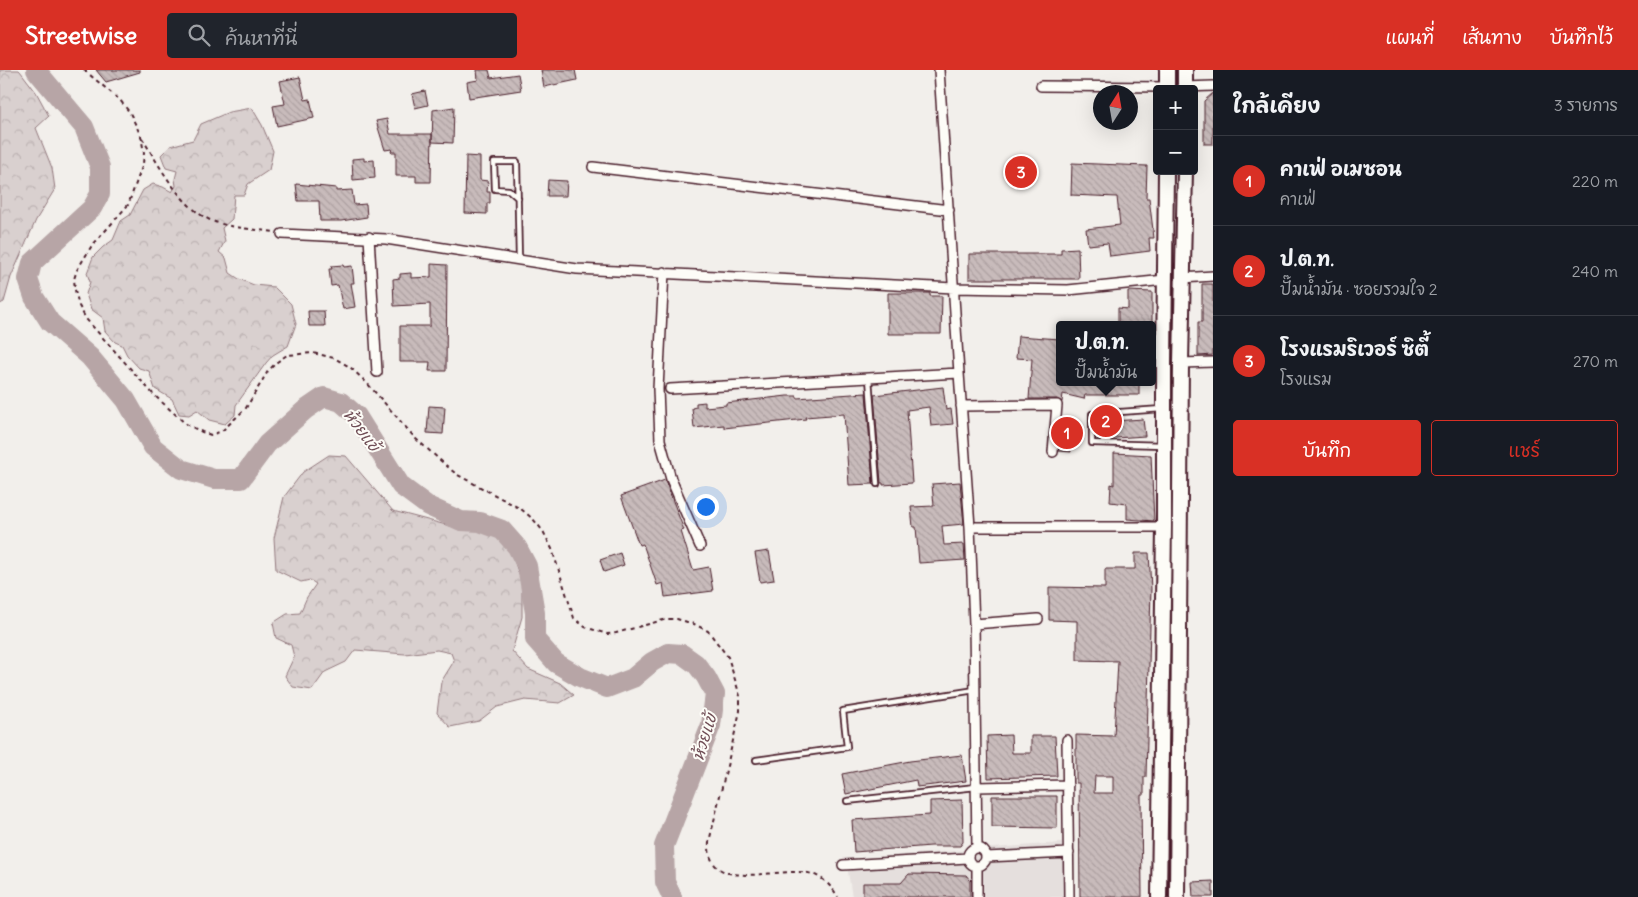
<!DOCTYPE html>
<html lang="th">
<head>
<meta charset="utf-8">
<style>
  :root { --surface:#171b24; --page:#20242c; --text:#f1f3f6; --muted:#9ea1a6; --line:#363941; --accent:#d93025 }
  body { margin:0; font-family:Delius,"Playpen Sans Thai",sans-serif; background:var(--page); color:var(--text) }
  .controls { position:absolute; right:15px; top:15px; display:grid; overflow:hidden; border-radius:5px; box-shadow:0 5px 20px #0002 }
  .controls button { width:45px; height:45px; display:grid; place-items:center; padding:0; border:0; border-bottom:1px solid var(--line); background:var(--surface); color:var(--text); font:25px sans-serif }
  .compass { position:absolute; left:1093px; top:15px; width:45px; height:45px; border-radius:50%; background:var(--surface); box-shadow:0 5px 20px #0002; rotate:11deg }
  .you { position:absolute; left:705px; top:436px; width:18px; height:18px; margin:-12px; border:4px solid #fff; border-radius:50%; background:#1a73e8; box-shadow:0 0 0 8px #1a73e833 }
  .badge { display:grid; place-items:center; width:32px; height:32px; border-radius:50%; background:var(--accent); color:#fff; font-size:16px; font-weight:700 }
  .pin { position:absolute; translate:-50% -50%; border:2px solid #fff; box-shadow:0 1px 5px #0006 }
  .popup { position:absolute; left:1056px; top:251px; width:100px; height:65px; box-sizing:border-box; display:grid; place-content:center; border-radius:5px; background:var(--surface); filter:drop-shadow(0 1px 4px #0005); font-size:16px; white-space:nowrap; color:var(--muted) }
  .popup b { font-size:19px; color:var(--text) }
  .popup::after { content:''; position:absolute; left:50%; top:100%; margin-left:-10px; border:10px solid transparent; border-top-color:var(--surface) }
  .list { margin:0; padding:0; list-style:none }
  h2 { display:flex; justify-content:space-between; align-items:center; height:65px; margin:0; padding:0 20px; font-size:21px }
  h2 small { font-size:16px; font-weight:400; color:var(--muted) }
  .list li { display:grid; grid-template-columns:32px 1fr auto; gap:15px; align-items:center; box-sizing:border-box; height:90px; padding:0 20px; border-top:1px solid var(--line) }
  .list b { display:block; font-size:19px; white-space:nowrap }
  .list p { margin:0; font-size:16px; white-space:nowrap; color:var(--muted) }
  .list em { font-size:16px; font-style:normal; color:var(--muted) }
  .actions { display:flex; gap:10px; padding:15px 20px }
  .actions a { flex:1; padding:11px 0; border:1px solid var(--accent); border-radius:5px; text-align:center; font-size:18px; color:var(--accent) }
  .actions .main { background:var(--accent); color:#fff }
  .icon { flex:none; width:28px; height:28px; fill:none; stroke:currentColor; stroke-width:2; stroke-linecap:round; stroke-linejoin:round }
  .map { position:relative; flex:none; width:1213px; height:827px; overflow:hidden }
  header { display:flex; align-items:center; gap:30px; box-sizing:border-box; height:70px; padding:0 25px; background:var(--accent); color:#fff }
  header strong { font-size:24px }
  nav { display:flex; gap:28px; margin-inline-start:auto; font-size:18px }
  .search { width:350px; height:45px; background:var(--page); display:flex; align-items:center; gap:12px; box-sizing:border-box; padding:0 18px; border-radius:5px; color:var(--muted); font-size:19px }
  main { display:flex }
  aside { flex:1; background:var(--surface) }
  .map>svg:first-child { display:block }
</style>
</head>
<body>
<header>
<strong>Streetwise</strong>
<div class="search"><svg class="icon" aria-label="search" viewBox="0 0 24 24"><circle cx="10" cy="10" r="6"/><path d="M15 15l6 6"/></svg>ค้นหาที่นี่</div>
<nav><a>แผนที่</a><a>เส้นทาง</a><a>บันทึกไว้</a></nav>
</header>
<main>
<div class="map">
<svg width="1213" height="827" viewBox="0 0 1213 827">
  <defs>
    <pattern id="forest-crowns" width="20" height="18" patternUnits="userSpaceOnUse" patternTransform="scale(1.25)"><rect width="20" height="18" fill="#d9d0cf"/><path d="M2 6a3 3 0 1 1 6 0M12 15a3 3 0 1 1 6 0" fill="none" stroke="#bcb2b2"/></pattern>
    <pattern id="building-back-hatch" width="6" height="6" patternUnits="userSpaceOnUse" patternTransform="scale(1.25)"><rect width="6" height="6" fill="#c8bbbb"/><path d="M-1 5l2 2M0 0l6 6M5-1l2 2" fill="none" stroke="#ada0a1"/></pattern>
  </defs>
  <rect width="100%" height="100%" fill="#f2efeb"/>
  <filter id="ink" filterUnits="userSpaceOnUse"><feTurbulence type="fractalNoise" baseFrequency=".02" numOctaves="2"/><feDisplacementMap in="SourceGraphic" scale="10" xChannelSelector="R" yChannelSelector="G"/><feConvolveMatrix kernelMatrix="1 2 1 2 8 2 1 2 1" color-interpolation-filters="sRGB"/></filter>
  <g filter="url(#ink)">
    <!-- built -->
    <path fill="#e5dfdd" d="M1075 772V827H852L846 789Z"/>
    <!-- forest -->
    <path fill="url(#forest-crowns)" stroke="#92787d" d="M0 0H19L20 1 36 22 49 46 36 58 52 98 55 119 36 150 11 207 4 232 0 234Z
      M252 38 262 55 273 81 269 100 248 114 244 125H234L232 149 222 158 225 171 219 182 226 188 230 203 239 209 254 215 274 217 291 234 296 254 288 276 273 285 266 293 236 335 235 345 225 354 209 350 197 340 189 345 179 344 172 329 155 319 149 301 139 298 127 285 122 275 115 272 105 261 103 248 91 239 86 224 90 212 87 203 93 187 103 177 113 170 121 151 130 145 143 120 153 114 163 117 172 122 176 116 175 109 177 101 166 98 161 85 170 76 193 70 201 54 229 42Z
      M329 385 346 386 393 441 454 457 474 458 494 464 510 479 522 513V547L512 581 528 599 560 613 574 625 560 633 525 630 497 637 479 651 450 657 437 643 441 612 454 591 451 583 437 580 405 584 355 580 346 592 325 602 312 620 293 617 285 606 294 587 291 575 276 568 273 553 287 544 300 543 307 527 316 514 310 510 301 512 276 500 274 468 284 427 303 402Z"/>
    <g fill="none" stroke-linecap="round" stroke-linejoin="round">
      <!-- river -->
      <path stroke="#b7a5a6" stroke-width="20" d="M36 0 84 57 100 97V124L92 138 32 193 28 209 34 227 50 252 90 287 126 330 153 377 181 399 214 409H241L267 374 305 340 324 327 341 332 357 346 401 416 428 436 461 451 480 452 502 460 517 477 527 496 535 543V569L556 593 580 607 607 618 633 608 652 592 668 583 682 584 696 594 706 607 715 624 711 655 664 776 665 812 672 827"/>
    </g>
    <!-- building -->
    <path fill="url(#building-back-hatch)" stroke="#4a1f2b" fill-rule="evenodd" d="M96 0H140V2L106 12Z
      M477 0H489L491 8 518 4 521 20 469 28 467 12 478 10Z
      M541 0H575L577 10 544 17Z
      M300 7 305 30 310 29 314 48 277 56 273 36 285 34 280 11Z
      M425 21 428 35 415 38 412 24Z
      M1213 23V74H1204V31Z
      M454 37 453 73 432 72 433 40Z
      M387 49 390 64H432L431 112H416V106H396V82H391L392 79 385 80 376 51Z
      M466 86 480 87V110L488 111 487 122H490V133H487V144L465 143Z
      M364 88V91L374 90 375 108 353 110 352 89Z
      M1072 93 1147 96 1146 128H1149L1154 168H1149L1150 181 1110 186 1108 173 1088 175 1086 159 1120 155 1117 127 1071 125Z
      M548 110 567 111 566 126H547Z
      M296 114 336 118V121L352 120 354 135 366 134 367 147 341 151H320L319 131H298Z
      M1078 178 1079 209H969V184H1061V179Z
      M431 194 447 195 446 301H429L430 292H400V256H430V234L394 236 393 209 400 208V204L411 203V208L431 207Z
      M343 195 344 197 352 196 354 213H351L355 237 343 239 338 215 331 216 329 199H332L331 196Z
      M1202 214H1213V285L1198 286V252H1202Z
      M1128 221 1152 222V255H1118V238L1128 239Z
      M888 223H930V226H942L941 264H888Z
      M308 241H324L325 256H309Z
      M1018 266 1060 269V312H1139V325H1085L1084 329 1063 324 1062 332 1057 329H1029L1032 289 1016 288Z
      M943 317 946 340 951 339 953 354 931 356 929 337 907 340 912 413 883 415V413H881L874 325Z
      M866 323 873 414 849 415 844 344 805 347 806 349 724 358V355L694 358 692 338 696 337V333L705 332V337L726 335V333L787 326H797V328Z
      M429 336 445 337 443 364 427 363Z
      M1143 349 1145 366 1101 369 1099 352Z
      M1062 354 1075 355 1074 372H1070L1071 382 1059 381Z
      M1114 383 1151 385 1154 451 1127 449V434L1110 432 1111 414 1114 415Z
      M665 410 684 460 681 461 693 500 709 497 713 521 665 527 663 513 657 515 643 474 639 475 621 426Z
      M960 412 964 454 942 456 944 475 964 474 965 490 919 493 916 457H913L911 437 934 436 932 414Z
      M769 481 774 510 760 512 755 483Z
      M620 483 624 495 604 502 600 490Z
      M1135 483H1149L1151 519 1146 707H1144V725H1141L1142 827H1080L1079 713H1076V665L1114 666 1118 591 1077 590V551L1049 550V517L1105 518V499H1135ZM1095 706H1113V723H1094Z
      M1011 665 1012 683H1031V666H1055L1057 706 988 708 987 666Z
      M962 685 966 711 917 717 916 710 846 724 842 704 910 691Z
      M992 726H1057V758L992 757Z
      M962 730 963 772 960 776H931L854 782 852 750 930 745V731Z
      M909 804 966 805 970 810V827H863V813H901Z
      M1213 811V827H1193L1192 812Z"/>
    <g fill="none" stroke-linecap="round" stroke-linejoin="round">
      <!-- lane casing -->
      <g stroke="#4a1f2b" stroke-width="8">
        <path id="lane" d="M518 128 509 120 495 119 494 92H517L519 190
          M869 308 877 414
          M1162 339 1092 344V373L1163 375
          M756 690 847 677 843 641 975 620
          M847 731 976 717"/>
      </g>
      <!-- street casing -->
      <g stroke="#4a1f2b" stroke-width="12">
        <path id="street" d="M939 0 959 303 970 457 974 554 977 777
          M1041 16 1167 17
          M1185 17 1213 16
          M593 97 949 140
          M282 164 386 169 577 199 954 218 1068 220 1165 210
          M369 167 377 302
          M664 202 658 319 660 370 671 409 700 476
          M1182 208 1213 206
          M1181 293 1213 292
          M670 319 959 303
          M961 336 1057 335 1053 382
          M970 457H1164
          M974 554 1038 549
          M1067 670 1069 827
          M976 717 1068 715
          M968 787a9 9 0 1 1 18 0a9 9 0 1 1-18 0Z
          M986 787 1069 783
          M843 795 968 788
          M977 827V796"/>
      </g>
      <!-- primary casing -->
      <g stroke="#4a1f2b" stroke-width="18">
        <path id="primary" d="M1167 19V0
          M1185 19V0
          M1159 827 1164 457V296L1166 101
          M1177 827 1181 293 1185 101"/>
      </g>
      <!-- path -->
      <path stroke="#4a1f2b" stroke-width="2" stroke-dasharray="4 4" stroke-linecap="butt" d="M84 0 120 30 130 43 141 66 144 83 143 94 128 135 91 177 77 200 74 209 75 220 79 236 86 249 154 325 186 354 202 362 211 365 222 361 246 338 268 301 277 292 287 285 313 283 334 288 350 297 367 313 416 369 456 404 521 439 533 449 543 461 552 479 574 548 585 557 607 564 616 563 667 549H677L694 554 708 561 728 587 740 626V641L709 772C706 827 779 794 812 804 824 808 832 817 838 827
        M142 68C159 95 180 136 210 150 229 158 253 159 274 162"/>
      <!-- lane -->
      <use href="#lane" stroke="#fdfcf7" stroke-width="4.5"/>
      <!-- street -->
      <use href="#street" stroke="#fdfcf7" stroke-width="9"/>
      <!-- primary -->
      <use href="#primary" stroke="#fdfcf7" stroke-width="14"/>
    </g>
  </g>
  <g text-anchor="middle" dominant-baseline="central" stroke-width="4" stroke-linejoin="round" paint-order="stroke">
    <!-- water labels -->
    <g font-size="16" font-style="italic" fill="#704e56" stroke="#fdfcf7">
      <text transform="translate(362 360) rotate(53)">ห้วยแข้</text>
      <text transform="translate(704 667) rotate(-73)">ห้วยแข้</text>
    </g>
  </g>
</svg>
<div class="controls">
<button>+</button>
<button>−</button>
</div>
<svg class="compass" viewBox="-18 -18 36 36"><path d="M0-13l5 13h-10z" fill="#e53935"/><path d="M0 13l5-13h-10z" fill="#9ea1a6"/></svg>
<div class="you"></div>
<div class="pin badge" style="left:1067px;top:363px">1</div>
<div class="pin badge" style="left:1106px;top:351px">2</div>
<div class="popup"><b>ป.ต.ท.</b>ปั๊มน้ำมัน</div>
<div class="pin badge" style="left:1021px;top:102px">3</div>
</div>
<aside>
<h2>ใกล้เคียง<small>3 รายการ</small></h2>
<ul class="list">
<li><span class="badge">1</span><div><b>คาเฟ่ อเมซอน</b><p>คาเฟ่</p></div><em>220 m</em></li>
<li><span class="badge">2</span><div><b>ป.ต.ท.</b><p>ปั๊มน้ำมัน · ซอยรวมใจ 2</p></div><em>240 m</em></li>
<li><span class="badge">3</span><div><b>โรงแรมริเวอร์ ซิตี้</b><p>โรงแรม</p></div><em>270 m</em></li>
</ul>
<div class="actions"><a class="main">บันทึก</a><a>แชร์</a></div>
</aside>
</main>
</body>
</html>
